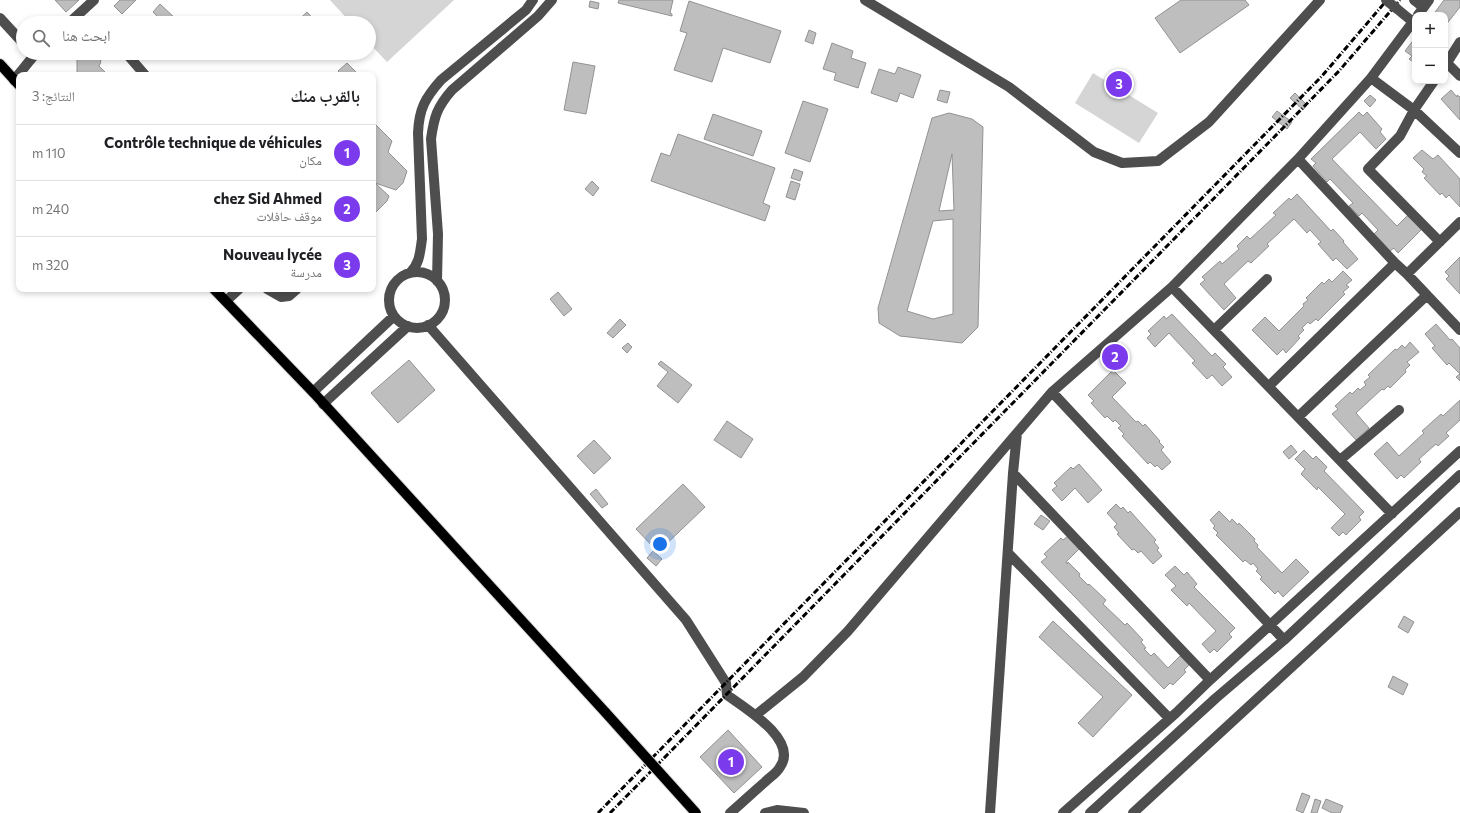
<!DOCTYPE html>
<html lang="ar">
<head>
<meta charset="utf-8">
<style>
  :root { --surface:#fff; --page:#f2f2f2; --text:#202124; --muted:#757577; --line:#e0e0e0; --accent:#7c3aed }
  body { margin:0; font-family:Commissioner,"Noto Naskh Arabic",sans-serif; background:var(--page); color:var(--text); direction:rtl }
  .controls { position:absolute; right:12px; top:12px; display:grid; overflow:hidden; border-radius:8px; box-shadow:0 2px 6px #0003 }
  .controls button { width:36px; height:36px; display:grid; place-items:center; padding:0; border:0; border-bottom:1px solid var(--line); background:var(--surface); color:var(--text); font:20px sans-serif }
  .you { position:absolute; left:660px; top:544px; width:14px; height:14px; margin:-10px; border:3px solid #fff; border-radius:50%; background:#1a73e8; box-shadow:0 0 0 6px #1a73e833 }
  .badge { display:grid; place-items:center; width:26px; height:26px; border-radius:50%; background:var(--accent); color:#fff; font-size:13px; font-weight:700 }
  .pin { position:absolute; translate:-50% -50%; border:2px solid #fff; box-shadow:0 1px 4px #0006 }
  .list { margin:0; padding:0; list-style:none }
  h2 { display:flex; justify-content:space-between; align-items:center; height:52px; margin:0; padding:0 16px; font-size:17px }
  h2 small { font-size:13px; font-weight:400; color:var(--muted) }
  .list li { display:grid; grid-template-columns:26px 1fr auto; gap:12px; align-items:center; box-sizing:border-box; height:56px; padding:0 16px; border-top:1px solid var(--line) }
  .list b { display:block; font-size:15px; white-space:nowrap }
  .list p { margin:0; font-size:13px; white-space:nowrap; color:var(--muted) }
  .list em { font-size:13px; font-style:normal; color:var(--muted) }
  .icon { flex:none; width:22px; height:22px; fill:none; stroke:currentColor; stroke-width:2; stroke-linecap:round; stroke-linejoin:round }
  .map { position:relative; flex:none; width:1460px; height:813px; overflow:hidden; direction:ltr }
  .search { position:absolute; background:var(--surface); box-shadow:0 2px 6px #0003; left:16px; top:16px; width:360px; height:44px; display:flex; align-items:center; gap:10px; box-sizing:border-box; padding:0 14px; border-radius:22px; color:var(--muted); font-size:15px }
  .panel { position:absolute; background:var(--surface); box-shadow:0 2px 6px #0003; left:16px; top:72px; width:360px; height:220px; border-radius:8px; direction:rtl }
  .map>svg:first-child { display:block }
</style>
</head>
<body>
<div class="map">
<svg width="1460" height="813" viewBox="0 0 1460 813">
  <rect width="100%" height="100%" fill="#fff"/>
  <!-- green -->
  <path fill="#d5d5d5" d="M330 0H454L387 62 369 43V23H351Z
    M1093 73 1158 113 1139 143 1075 103Z"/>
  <!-- building -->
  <path fill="#bebebe" stroke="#929292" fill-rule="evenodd" d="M55 0H79L66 12Z
    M120 0H136L122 14 114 6Z
    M619 0H673L670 13 672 14V16L618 3Z
    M1181 0H1245L1249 5 1180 53 1155 18Z
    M1444 0H1460V7L1445 26V15H1433Z
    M590 1 599 3 598 9 589 7Z
    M689 1 781 31 770 63 723 48 712 82 674 70 687 33 680 31Z
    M160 4 176 19 173 23H151L157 16 153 12Z
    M307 12 317 23H295Z
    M809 30 816 33 813 44 805 41Z
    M1415 38V63L1409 59 1412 56 1405 51Z
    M832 43 853 51 851 58 866 63 858 88 834 80 836 73 823 69Z
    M82 53H109L100 61 101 62 99 66 108 75H80L77 72V57Z
    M314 53H328L321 60Z
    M573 62 595 66 586 114 564 110Z
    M347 63 357 73 354 75H342L338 71Z
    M898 67 921 75 913 98 900 93 897 102 871 93 879 69 895 74Z
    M940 90 950 92 947 103 937 100Z
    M1451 90 1457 97V95L1460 97V120L1441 99Z
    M1295 93 1307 105 1303 110 1290 98Z
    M1370 95 1376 100 1370 107 1364 101Z
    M803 101 828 109 810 162 785 153Z
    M1277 111 1292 122 1287 129 1272 117Z
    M1359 112 1363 116 1367 112 1382 129 1380 132 1386 139 1376 149 1360 132 1332 159 1397 226 1409 214 1423 228 1398 253 1394 248 1390 251 1374 234 1378 230 1362 213 1359 216 1349 206 1353 203 1330 179 1327 182 1313 166 1316 163 1311 159Z
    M949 113 972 119 983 127 978 327 962 343 900 336 879 323 878 308 932 118ZM952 154 954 210 939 211ZM953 219V314L933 319 907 311 933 221Z
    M713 114 762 131 753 156 704 139Z
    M373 122 392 141 388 152 407 171 403 183 396 190 375 183 389 196 387 201 373 215Z
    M678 134 775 168 763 203 770 206 765 221 651 181 661 153 670 156Z
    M1422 150 1433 159 1438 155 1460 179V207L1449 195 1446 198 1442 193 1440 195 1424 178 1427 176 1422 172 1424 169 1413 158Z
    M794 169 803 172 800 181 791 178Z
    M592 181 599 188 593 196 585 189Z
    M791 181 800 184 795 200 786 197Z
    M1297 194 1331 231 1333 229 1344 241 1343 242 1358 259 1347 269 1336 258 1333 261 1318 244 1321 242 1310 230 1307 233 1294 219 1267 244 1269 246 1251 263 1248 261 1224 284 1236 298 1224 310 1200 284 1205 280 1202 277 1220 261 1222 264 1239 249 1237 246 1247 236 1250 239 1276 215 1273 213 1289 198 1291 200Z
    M1460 257V294L1446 279 1449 276 1445 272Z
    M1343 271 1352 280 1346 285 1349 287 1343 292 1345 294 1318 321 1316 319 1310 324 1308 322 1302 328 1304 330 1298 336 1300 338 1286 353 1283 349 1277 355 1252 330 1265 317 1279 331 1304 306 1303 304 1308 300 1306 298 1322 282 1324 284 1329 279 1332 282Z
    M558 292 572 309 564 316 550 299Z
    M1172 314 1212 356 1215 353 1226 364 1223 367 1232 377 1222 386 1212 375 1207 379 1192 363 1195 361 1169 333 1155 347 1147 338 1151 334 1148 331 1164 316 1166 319Z
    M620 319 626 325 613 338 607 333Z
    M1436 324 1450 340 1452 339 1460 348V381L1456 377 1460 374 1449 363 1447 365 1432 348 1435 346 1425 334Z
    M1410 342 1419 352 1407 362 1410 365 1405 370 1406 372 1390 388 1388 386 1384 390 1382 389 1356 413 1369 428 1356 440 1332 414 1338 409 1335 406 1350 392 1352 394 1358 388 1360 390 1366 385 1364 382 1370 377 1368 375 1395 349 1397 350 1402 345 1405 348Z
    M628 343 632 347 627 353 622 348Z
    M409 360 435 390 398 423 371 393Z
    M661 361 692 385 678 403 657 386 668 372 658 364Z
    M1113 370 1126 383 1112 397 1136 422 1138 421 1143 426 1145 424 1160 441 1159 442 1164 447 1161 450 1171 462 1162 470 1157 465 1155 467 1150 462 1148 464 1122 436 1124 434 1118 428 1121 426 1115 420 1113 422 1107 416 1105 418 1091 403 1094 401 1088 395Z
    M1460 400V420L1446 433 1449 436 1438 446 1436 444 1419 459 1421 462 1404 478 1401 475 1397 479 1374 454 1387 442 1399 456 1424 433 1422 431 1441 414 1443 416Z
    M727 421 753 439 741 458 714 440Z
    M594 440 611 458 594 474 577 456Z
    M1291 445 1297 452 1289 459 1283 452Z
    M1304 450 1313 459 1316 456 1327 467 1324 471 1364 512 1359 517 1361 520 1346 535 1343 532 1339 536 1331 528 1345 514 1318 487 1317 490 1301 474 1305 469 1295 459Z
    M1079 464 1102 490 1088 503 1075 488 1062 501 1052 490 1057 486 1054 483 1071 467 1073 469Z
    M683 484 705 507 658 552 636 529Z
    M596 489 608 504 602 508 590 494Z
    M1116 504 1121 509 1123 507 1128 513 1130 511 1156 540 1154 542 1159 548 1157 550 1162 556 1153 564 1141 551 1138 553 1134 549 1132 550 1117 534 1119 533 1114 527 1117 524 1107 513Z
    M1219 511 1230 522 1232 519 1238 525 1239 523 1255 539 1254 541 1258 545 1257 547 1282 573 1296 559 1309 572 1283 597 1278 591 1275 594 1260 579 1262 577 1256 571 1258 569 1253 563 1251 565 1245 560 1243 562 1216 535 1218 533 1213 528 1215 526 1210 520Z
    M1041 515 1050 521 1043 530 1034 524Z
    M1068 536 1080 548 1066 562 1067 564 1068 562 1080 574 1079 576 1088 585 1089 584 1106 600 1103 604 1125 625 1127 623 1143 640 1141 642 1146 648 1144 649 1151 656 1154 653 1168 668 1180 656 1189 665 1184 670 1186 672 1173 685 1170 683 1164 689 1041 562 1047 557 1044 554 1061 538 1063 540Z
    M653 551 662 559 656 566 647 558Z
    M1175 566 1184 575 1187 572 1197 584 1194 587 1235 628 1229 634 1232 637 1217 652 1214 649 1210 653 1202 644 1216 631 1189 603 1187 606 1171 590 1176 586 1165 575Z
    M1404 616 1414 622 1408 633 1398 627Z
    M1053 621 1132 695 1093 737 1078 723 1103 697 1039 637Z
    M1393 676 1408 684 1403 695 1388 687Z
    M728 730 762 767 734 793 700 757Z
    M1302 793 1310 796 1303 813 1296 810Z
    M1315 799 1321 801 1317 813H1311Z
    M1326 799 1343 806 1340 813H1332L1322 808Z"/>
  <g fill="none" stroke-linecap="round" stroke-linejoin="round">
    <!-- major casing -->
    <g stroke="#dbdbdb" stroke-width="12">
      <path id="major" d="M0 64 19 85
        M214 289 313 392 606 713"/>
    </g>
    <!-- minor -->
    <path stroke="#4e4e4e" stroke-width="10" d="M865 0 1009 87 1094 152 1122 163 1158 161 1209 122 1320 0
      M1414 0 1423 7
      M1396 8 1413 22
      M1418 15 1429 0
      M0 18 23 43
      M69 23 94 0
      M126 53 145 75
      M1447 63 1460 76
      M1445 66 1460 42
      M1371 78 1415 19
      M14 80 36 53
      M1434 81 1414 110 1400 136 1368 169 1440 242
      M1298 159 1371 78 1414 110 1460 153
      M389 300a28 28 0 1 1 56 0a28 28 0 1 1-56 0Z
      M410 273C420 263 420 252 422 239L418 133C419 109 425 98 441 80L526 10 533 0
      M1407 274 1460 222
      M437 281 438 234 431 139C434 117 437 107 452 90L538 16 552 0
      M1172 287 1392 514
      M267 289 281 297 289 296 297 289
      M226 301 239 289
      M428 325 686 620 726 683 727 695C745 708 799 740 780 767 777 773 770 777 765 782 753 792 742 803 730 813
      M1214 330 1267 279
      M1269 386 1395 263
      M313 392 394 316
      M1052 392 1284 640
      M323 404 408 326
      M1298 417 1427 295
      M1340 460 1399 410
      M1013 473 1210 680
      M1008 553 1169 718
      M756 715 803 677 848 631 1017 433
      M765 813 777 810 804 813
      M990 813 1013 473 1017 433 1052 392 1172 287 1298 159 1395 263 1407 274 1460 330
      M1063 813 1176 713 1210 680 1460 451
      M1090 813 1216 698 1284 640 1460 475
      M1133 813 1460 512"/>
    <!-- major -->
    <use href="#major" stroke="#000" stroke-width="10"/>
    <!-- rail -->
    <path stroke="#000" stroke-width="3" stroke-dasharray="6 2 1 2" stroke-linecap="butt" d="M598 813 1322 76 1387 0
      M610 813 1339 71 1400 0"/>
    <!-- major-bridge casing -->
    <g stroke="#dbdbdb" stroke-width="12" stroke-linecap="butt">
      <path id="major-bridge" d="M606 713 696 813"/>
    </g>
    <!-- minor-bridge -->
    <path stroke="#4e4e4e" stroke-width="10" d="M1386 0 1396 8"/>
    <!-- major-bridge -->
    <use href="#major-bridge" stroke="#000" stroke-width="10"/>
  </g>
</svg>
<div class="controls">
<button>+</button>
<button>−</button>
</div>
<div class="you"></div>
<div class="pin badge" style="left:731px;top:762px">1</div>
<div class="pin badge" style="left:1115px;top:357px">2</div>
<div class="pin badge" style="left:1119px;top:84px">3</div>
<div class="search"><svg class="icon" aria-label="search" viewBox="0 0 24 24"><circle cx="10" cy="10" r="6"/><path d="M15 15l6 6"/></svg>ابحث هنا</div>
<section class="panel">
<h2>بالقرب منك<small>النتائج: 3</small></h2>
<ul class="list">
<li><span class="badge">1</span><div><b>Contrôle technique de véhicules</b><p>مكان</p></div><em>110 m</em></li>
<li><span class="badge">2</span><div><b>chez Sid Ahmed</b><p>موقف حافلات</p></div><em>240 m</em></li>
<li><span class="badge">3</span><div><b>Nouveau lycée</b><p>مدرسة</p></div><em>320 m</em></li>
</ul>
</section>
</div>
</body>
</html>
